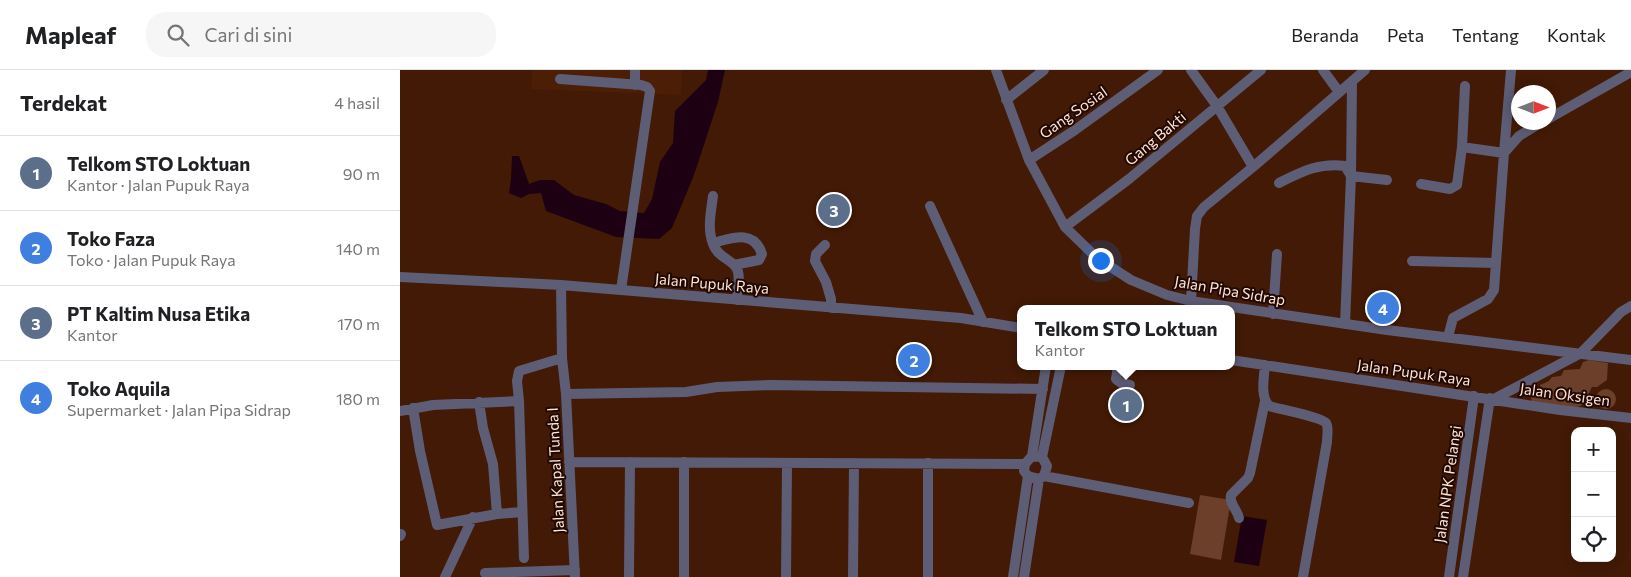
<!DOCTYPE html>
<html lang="id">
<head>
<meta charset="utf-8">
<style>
  :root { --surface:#fff; --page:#f6f6f6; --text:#202124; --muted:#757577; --line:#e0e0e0; --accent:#1e6d85 }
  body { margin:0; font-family:Commissioner,sans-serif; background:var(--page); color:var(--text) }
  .controls { position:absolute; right:15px; bottom:15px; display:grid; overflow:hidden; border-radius:10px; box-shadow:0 2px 12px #0003 }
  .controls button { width:45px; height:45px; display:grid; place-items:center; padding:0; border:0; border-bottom:1px solid var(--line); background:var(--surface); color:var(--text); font:25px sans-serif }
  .compass { position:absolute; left:1111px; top:15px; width:45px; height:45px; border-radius:50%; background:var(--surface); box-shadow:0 2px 12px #0003; rotate:90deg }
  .you { position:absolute; left:700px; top:190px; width:18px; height:18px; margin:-12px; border:4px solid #fff; border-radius:50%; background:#1a73e8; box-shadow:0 0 0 8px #1a73e833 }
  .badge { display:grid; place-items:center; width:32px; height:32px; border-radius:50%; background:var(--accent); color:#fff; font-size:16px; font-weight:700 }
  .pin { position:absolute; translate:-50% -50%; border:2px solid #fff; box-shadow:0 1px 5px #0006 }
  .popup { position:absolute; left:617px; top:235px; width:218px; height:65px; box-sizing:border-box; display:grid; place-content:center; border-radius:10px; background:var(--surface); filter:drop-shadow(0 1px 4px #0005); font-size:16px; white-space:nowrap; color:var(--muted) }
  .popup b { font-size:19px; color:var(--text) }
  .popup::after { content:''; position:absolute; left:50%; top:100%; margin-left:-10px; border:10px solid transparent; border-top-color:var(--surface) }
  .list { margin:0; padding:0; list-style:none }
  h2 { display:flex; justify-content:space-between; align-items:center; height:65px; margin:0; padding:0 20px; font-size:21px }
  h2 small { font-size:16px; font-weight:400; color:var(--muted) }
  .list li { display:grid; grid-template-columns:32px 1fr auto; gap:15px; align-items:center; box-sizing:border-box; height:75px; padding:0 20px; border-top:1px solid var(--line) }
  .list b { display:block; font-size:19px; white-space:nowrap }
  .list p { margin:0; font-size:16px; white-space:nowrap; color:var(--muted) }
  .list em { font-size:16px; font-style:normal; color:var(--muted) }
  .icon { flex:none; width:28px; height:28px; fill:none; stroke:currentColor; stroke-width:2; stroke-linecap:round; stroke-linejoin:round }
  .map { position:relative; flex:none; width:1231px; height:507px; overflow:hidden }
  header { display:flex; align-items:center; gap:30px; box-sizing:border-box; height:70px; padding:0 25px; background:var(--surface); border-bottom:1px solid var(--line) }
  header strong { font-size:24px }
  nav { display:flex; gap:28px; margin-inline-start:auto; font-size:18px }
  .search { width:350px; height:45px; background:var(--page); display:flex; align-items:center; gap:12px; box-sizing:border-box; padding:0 18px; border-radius:20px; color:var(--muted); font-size:19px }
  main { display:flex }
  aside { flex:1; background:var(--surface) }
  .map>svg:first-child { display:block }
</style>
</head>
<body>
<header>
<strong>Mapleaf</strong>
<div class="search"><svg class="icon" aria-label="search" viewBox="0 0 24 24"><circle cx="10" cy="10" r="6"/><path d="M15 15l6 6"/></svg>Cari di sini</div>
<nav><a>Beranda</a><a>Peta</a><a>Tentang</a><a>Kontak</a></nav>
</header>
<main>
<aside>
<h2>Terdekat<small>4 hasil</small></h2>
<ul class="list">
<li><span class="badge" style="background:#5c6f8a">1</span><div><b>Telkom STO Loktuan</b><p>Kantor · Jalan Pupuk Raya</p></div><em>90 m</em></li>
<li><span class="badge" style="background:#3f7fe0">2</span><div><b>Toko Faza</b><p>Toko · Jalan Pupuk Raya</p></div><em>140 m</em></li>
<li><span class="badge" style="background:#5c6f8a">3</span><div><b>PT Kaltim Nusa Etika</b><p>Kantor</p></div><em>170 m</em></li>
<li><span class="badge" style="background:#3f7fe0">4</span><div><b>Toko Aquila</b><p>Supermarket · Jalan Pipa Sidrap</p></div><em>180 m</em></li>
</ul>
</aside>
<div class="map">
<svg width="1231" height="507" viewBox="0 0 1231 507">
  <rect width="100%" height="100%" fill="#421a05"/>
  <!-- built -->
  <path fill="#4c1e06" d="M132 0H282L281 25 131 19Z"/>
  <!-- green -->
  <path fill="#6b3f2a" d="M1189 290 1208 293 1207 310 1197 317H1192C1189 322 1187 330 1183 334 1176 342 1142 334 1132 332L1129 321 1140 319V315L1149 311 1152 307 1161 306 1164 300 1180 299 1183 292Z
    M1196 329a10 10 0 1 1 20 0a10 10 0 1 1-20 0Z
    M800 425 831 430 821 490 790 484Z"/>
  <!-- water -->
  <path fill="#1e0013" d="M308 0H325L318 32 294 105 272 158 259 169 216 167 146 141 141 123 129 124 121 128 109 123 111 109 112 86H119L129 114 140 110H154L174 125 206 134 220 141 244 143 252 129 260 92 273 73 275 41 306 10Z
    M842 446 867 450 859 496 834 492Z"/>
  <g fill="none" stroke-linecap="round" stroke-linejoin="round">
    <!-- minor -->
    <path stroke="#5e5d76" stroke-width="10" d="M596 0 629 90 665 157 697 188 731 210 767 225 791 231 987 260 1231 290
      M791 0 817 36 853 97
      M923 0 939 22
      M160 9 241 15 247 17 250 21 221 220
      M235 15V0
      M606 30 644 0
      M1148 49 1231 2
      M1062 77 1104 83 1111 0
      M629 90 675 60 758 0
      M879 113C901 102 920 92 945 96L951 106 987 110
      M1021 114 1050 119 1057 115 1062 77 1065 16
      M313 126C311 142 307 159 313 174 318 188 332 189 337 199 341 207 337 221 337 230
      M530 136 583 252
      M665 157 729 109 861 0
      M313 173C332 168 354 159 362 184L359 190 334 195
      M425 175 416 184 415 191 426 212 431 229V238
      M1012 191 1096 193
      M0 207 161 215 221 220 561 248 621 258
      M161 215 162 288 166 324 175 507
      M791 231 795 159 797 146 804 137 853 97 965 0
      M873 244 877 184
      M945 254 951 106 952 11
      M1048 267 1053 248 1088 229 1094 220 1104 83 1119 66 1142 52
      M831 290 1160 340 1231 348
      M865 295C864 308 860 326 869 336 879 339 921 347 926 353 929 357 927 366 927 372L903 507
      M718 296 716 309 721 313 730 315
      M166 324 286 322 317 317 371 315 643 319
      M1094 329 1181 283 1221 242 1231 236
      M119 331 124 488
      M79 332 83 358 93 394 97 444
      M13 338 20 381 37 455 97 444 122 442
      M0 341 33 335 119 331 117 311 119 301 162 288
      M632 386 646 296
      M642 387 661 296
      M169 392 625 394
      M644 406 789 433
      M839 448C837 439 829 434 831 425L848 408 850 403 865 331
      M0 466 1 464
      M85 503 175 500
      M45 507 73 447
      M229 507 230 392
      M284 507V392
      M386 507 387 393
      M453 507 454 393
      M528 507V393
      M613 507 628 406
      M624 507 639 409 644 406 647 396 642 387 632 386 625 394 624 401 628 406 639 409
      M1049 507 1074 326
      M1063 507 1090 328"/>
  </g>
  <g text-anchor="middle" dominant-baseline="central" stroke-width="4" stroke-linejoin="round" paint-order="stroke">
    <!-- street labels -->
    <g font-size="15" fill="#ffe3d7" stroke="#1f0901">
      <text transform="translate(673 42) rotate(-35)">Gang Sosial</text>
      <text transform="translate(755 68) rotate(-40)">Gang Bakti</text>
      <text transform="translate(312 213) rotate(5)">Jalan Pupuk Raya</text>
      <text transform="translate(830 220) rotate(10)">Jalan Pipa Sidrap</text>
      <text transform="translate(1014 302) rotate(8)">Jalan Pupuk Raya</text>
      <text transform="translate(1165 324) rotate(8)">Jalan Oksigen</text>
      <text transform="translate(155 400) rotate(-93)">Jalan Kapal Tunda I</text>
      <text transform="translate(1047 414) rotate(-82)">Jalan NPK Pelangi</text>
    </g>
  </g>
</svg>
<div class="controls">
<button>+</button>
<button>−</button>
<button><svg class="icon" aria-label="locate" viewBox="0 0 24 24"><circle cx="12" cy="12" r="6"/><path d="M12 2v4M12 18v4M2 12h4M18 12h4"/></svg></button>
</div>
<svg class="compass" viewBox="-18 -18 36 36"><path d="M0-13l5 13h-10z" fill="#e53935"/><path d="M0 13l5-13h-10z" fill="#757577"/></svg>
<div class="you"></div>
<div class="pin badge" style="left:726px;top:335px;background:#5c6f8a">1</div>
<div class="popup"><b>Telkom STO Loktuan</b>Kantor</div>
<div class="pin badge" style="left:514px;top:290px;background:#3f7fe0">2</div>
<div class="pin badge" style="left:434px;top:140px;background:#5c6f8a">3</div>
<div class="pin badge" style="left:983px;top:238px;background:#3f7fe0">4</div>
</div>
</main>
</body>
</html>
